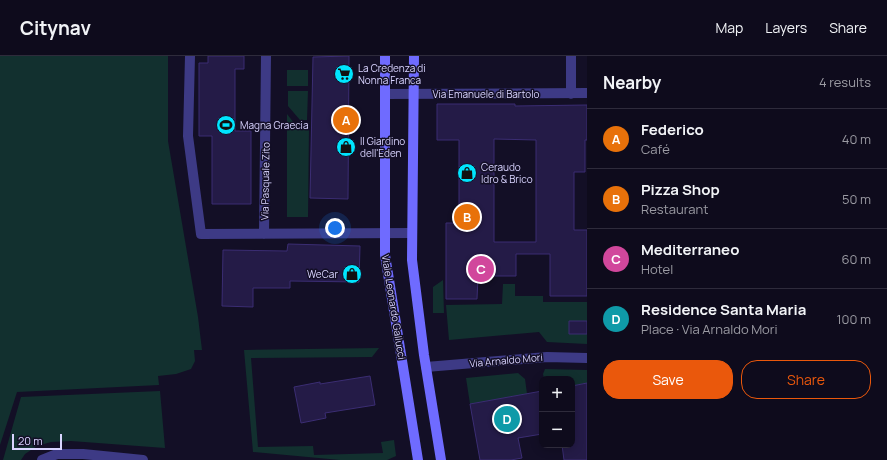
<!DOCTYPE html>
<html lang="en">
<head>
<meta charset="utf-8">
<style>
  :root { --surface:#0e0b1c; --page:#171425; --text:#f1f3f6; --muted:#9b9ba3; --line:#2e2b3b; --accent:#ea580c }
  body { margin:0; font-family:Manrope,sans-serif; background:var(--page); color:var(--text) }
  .controls { position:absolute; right:12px; bottom:12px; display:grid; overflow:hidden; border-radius:8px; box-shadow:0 2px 10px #0003 }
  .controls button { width:36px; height:36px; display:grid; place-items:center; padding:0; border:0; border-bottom:1px solid var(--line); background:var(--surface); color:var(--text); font:20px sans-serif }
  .scale { position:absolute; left:12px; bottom:10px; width:50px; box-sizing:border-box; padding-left:4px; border:2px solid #d9d4ff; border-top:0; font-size:11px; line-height:14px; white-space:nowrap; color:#d9d4ff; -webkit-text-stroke:3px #130f26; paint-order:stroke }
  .you { position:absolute; left:335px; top:172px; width:14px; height:14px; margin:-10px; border:3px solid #fff; border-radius:50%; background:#1a73e8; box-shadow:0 0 0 6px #1a73e833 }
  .badge { display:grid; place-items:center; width:26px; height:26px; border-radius:50%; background:var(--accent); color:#fff; font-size:13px; font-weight:700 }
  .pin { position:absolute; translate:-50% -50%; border:2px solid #fff; box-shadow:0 1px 4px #0006 }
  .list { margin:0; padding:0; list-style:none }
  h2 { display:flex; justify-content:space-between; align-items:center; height:52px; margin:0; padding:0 16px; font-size:17px }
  h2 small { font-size:13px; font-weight:400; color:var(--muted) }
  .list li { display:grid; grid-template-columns:26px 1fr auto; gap:12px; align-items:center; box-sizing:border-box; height:60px; padding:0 16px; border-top:1px solid var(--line) }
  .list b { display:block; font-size:15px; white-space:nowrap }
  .list p { margin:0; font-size:13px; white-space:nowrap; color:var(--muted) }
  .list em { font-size:13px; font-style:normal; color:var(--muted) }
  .actions { display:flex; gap:8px; padding:12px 16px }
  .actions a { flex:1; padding:9px 0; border:1px solid var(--accent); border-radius:16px; text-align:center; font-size:14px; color:var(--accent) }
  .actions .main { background:var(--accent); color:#fff }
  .map { position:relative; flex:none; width:587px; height:404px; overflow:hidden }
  header { display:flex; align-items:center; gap:24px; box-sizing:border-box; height:56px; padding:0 20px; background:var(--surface); border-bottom:1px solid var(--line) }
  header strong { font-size:19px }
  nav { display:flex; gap:22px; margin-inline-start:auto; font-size:14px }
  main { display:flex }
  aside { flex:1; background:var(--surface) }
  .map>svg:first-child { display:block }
</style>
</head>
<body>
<header>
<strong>Citynav</strong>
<nav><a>Map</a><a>Layers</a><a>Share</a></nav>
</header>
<main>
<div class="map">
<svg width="587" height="404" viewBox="0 0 587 404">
  <rect width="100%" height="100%" fill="#130f26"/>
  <!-- green -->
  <path fill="#12302f" d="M0 0H168V85L198 261 202 294H194L195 305 191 313 176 318 158 320 159 329 17 336 0 389Z
    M287 14H308V30H287Z
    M288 35H308L307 64H300L288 50Z
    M287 58 297 71 309 70 308 161H287Z
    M443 224 444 257H433V231Z
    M503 228H515V240H543V246H587V288L547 286 539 276 449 284 446 249 502 248Z
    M379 292 372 301 251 302 258 391 313 390 314 399 383 397 381 386 394 384 396 400 387 404H340L253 396 244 294Z
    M545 313 587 314V327L572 330V323H544L543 318Z
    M518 317 525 323 527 338 470 348 466 322Z
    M160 335 165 392 71 385 51 386 37 390 25 398 21 404H3L21 341Z"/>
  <!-- building -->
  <path fill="#241b47" stroke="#3b2d73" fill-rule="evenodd" d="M208 0H244V13H235V75H251V148H212V80H199V7H208Z
    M349 0 348 143 310 142 313 1Z
    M437 48H515V50L587 49V84H585V116H574V174H587V240H550V198H516V220H478L477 243H446V167H459V84H437ZM494 83 536 84V186H494Z
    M288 188 360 190 359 226 290 225V232H253V251L222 250 223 194 287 195Z
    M569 265H587V278H569Z
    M370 320 375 349 325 357 326 362 301 367 294 331 320 326V328Z
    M587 327V404H564L562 389H572V330Z
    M542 335V378L518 382 522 402 511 404H480L470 348Z"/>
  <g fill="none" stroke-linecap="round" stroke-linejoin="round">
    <!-- street -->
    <path stroke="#3d3a85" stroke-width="10" d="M190 0 188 80 201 178 412 177
      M571 0V38
      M385 38 587 37
      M264 178 266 0
      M426 311 547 301 587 302
      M42 404 57 398H83L143 404"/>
    <!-- secondary -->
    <path stroke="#6f6bff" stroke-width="10" d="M385 0V199L418 404
      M414 0 412 204 424 299 441 404"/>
  </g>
  <!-- icons -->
  <defs>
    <g id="supermarket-disc" transform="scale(1)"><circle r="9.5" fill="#00e5ff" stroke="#130f26"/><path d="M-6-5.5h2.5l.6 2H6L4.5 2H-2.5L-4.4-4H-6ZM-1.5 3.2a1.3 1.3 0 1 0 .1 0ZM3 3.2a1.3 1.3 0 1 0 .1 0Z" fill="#111"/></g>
    <g id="stadium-disc" transform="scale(1)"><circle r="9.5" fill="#00e5ff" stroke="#130f26"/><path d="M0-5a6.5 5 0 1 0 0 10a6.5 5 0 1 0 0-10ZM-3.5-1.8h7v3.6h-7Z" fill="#111"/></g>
    <g id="shop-disc" transform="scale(1)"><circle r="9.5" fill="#00e5ff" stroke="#130f26"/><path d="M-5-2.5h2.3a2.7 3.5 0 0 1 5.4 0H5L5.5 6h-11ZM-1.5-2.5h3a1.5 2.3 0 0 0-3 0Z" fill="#111"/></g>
  </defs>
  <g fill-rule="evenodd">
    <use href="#supermarket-disc" x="344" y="18"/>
    <use href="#stadium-disc" x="226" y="69"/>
    <use href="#shop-disc" x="346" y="91"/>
    <use href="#shop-disc" x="467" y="117"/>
    <use href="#shop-disc" x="352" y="218"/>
  </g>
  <g text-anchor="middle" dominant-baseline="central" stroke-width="3" stroke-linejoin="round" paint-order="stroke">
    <!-- poi labels -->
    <g font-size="10" fill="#d9d4ff" stroke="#130f26" text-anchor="start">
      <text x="358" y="12">La Credenza di<tspan x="358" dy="12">Nonna Franca</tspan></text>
      <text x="240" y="69">Magna Graecia</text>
      <text x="360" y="85">Il Giardino<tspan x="360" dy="12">dell'Eden</tspan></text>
      <text x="481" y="111">Ceraudo<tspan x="481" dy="12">Idro &amp; Brico</tspan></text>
      <text x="338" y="218" text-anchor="end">WeCar</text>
    </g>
    <!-- street labels -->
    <g font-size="10" fill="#d9d4ff" stroke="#130f26">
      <text x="486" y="38">Via Emanuele di Bartolo</text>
      <text transform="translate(265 125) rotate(-89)">Via Pasquale Zito</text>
      <text transform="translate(394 251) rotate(81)">Viale Leonardo Gallucci</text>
      <text transform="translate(506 304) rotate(-5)">Via Arnaldo Mori</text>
    </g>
  </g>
</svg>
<div class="controls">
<button>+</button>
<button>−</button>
</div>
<div class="scale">20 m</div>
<div class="you"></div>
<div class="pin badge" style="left:346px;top:64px;background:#e8710a">A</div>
<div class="pin badge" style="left:467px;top:161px;background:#e8710a">B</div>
<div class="pin badge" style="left:481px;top:213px;background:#d1479c">C</div>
<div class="pin badge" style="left:507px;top:363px;background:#0f9aa8">D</div>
</div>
<aside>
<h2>Nearby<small>4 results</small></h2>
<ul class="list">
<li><span class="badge" style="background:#e8710a">A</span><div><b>Federico</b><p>Café</p></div><em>40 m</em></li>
<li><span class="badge" style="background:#e8710a">B</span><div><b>Pizza Shop</b><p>Restaurant</p></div><em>50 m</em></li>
<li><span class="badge" style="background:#d1479c">C</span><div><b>Mediterraneo</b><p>Hotel</p></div><em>60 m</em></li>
<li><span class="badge" style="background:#0f9aa8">D</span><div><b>Residence Santa Maria</b><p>Place · Via Arnaldo Mori</p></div><em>100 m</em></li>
</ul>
<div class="actions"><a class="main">Save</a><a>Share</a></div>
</aside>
</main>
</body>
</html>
